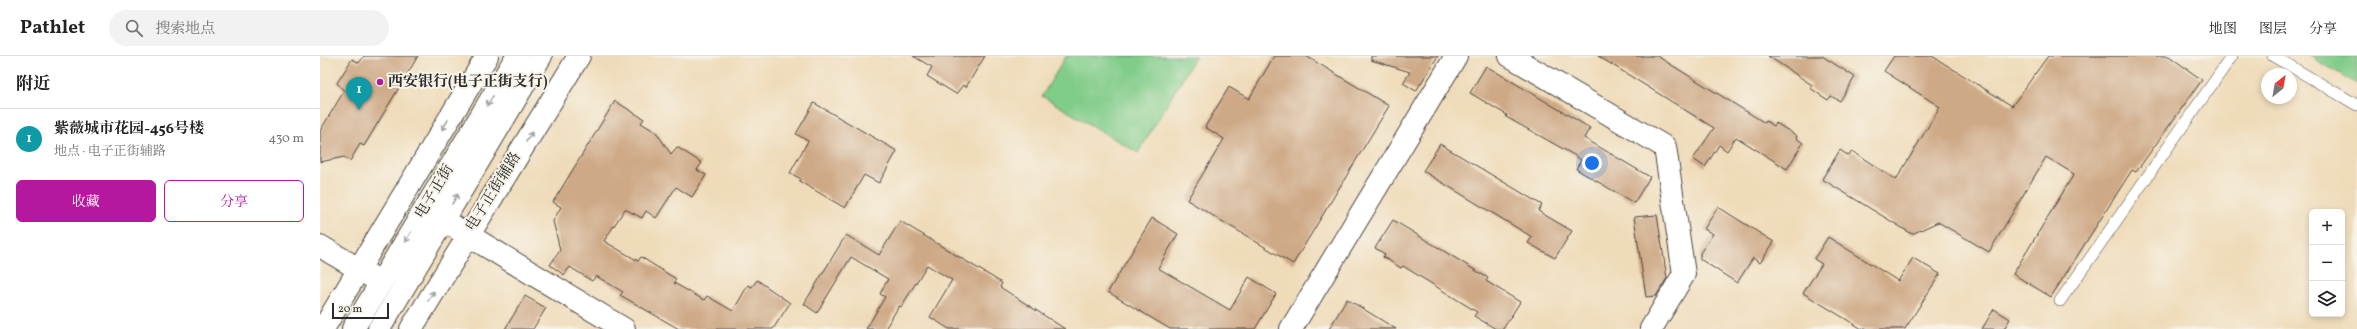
<!DOCTYPE html>
<html lang="zh">
<head>
<meta charset="utf-8">
<style>
  :root { --surface:#fff; --page:#f2f2f2; --text:#222; --muted:#767676; --line:#e0e0e0; --accent:#b5179e }
  body { margin:0; font-family:Vollkorn,"Noto Serif SC",serif; background:var(--page); color:var(--text) }
  .controls { position:absolute; right:12px; bottom:12px; display:grid; overflow:hidden; border-radius:6px; box-shadow:0 2px 6px #0003 }
  .controls button { width:36px; height:36px; display:grid; place-items:center; padding:0; border:0; border-bottom:1px solid var(--line); background:var(--surface); color:var(--text); font:20px sans-serif }
  .compass { position:absolute; left:1941px; top:12px; width:36px; height:36px; border-radius:50%; background:var(--surface); box-shadow:0 2px 6px #0003; rotate:31deg }
  .scale { position:absolute; left:12px; bottom:10px; width:57px; box-sizing:border-box; padding-left:4px; border:2px solid #2b2b2b; border-top:0; font-size:11px; line-height:14px; white-space:nowrap; color:#2b2b2b; -webkit-text-stroke:3px #f7f3e8; paint-order:stroke }
  .you { position:absolute; left:1272px; top:107px; width:14px; height:14px; margin:-10px; border:3px solid #fff; border-radius:50%; background:#1a73e8; box-shadow:0 0 0 6px #1a73e833 }
  .badge { display:grid; place-items:center; width:26px; height:26px; border-radius:50%; background:var(--accent); color:#fff; font-size:13px; font-weight:700 }
  .pin { position:absolute; translate:-50% -33px; filter:drop-shadow(0 1px 2px #0008) }
  .pin::after { content:''; position:absolute; top:21px; width:14px; height:12px; background:inherit; clip-path:polygon(0 0,100% 0,50% 100%) }
  .list { margin:0; padding:0; list-style:none }
  h2 { display:flex; justify-content:space-between; align-items:center; height:52px; margin:0; padding:0 16px; font-size:17px }
  h2 small { font-size:13px; font-weight:400; color:var(--muted) }
  .list li { display:grid; grid-template-columns:26px 1fr auto; gap:12px; align-items:center; box-sizing:border-box; height:60px; padding:0 16px; border-top:1px solid var(--line) }
  .list b { display:block; font-size:15px; white-space:nowrap }
  .list p { margin:0; font-size:13px; white-space:nowrap; color:var(--muted) }
  .list em { font-size:13px; font-style:normal; color:var(--muted) }
  .actions { display:flex; gap:8px; padding:12px 16px }
  .actions a { flex:1; padding:9px 0; border:1px solid var(--accent); border-radius:6px; text-align:center; font-size:14px; color:var(--accent) }
  .actions .main { background:var(--accent); color:#fff }
  .icon { flex:none; width:22px; height:22px; fill:none; stroke:currentColor; stroke-width:2; stroke-linecap:round; stroke-linejoin:round }
  .map { position:relative; flex:none; width:2037px; height:273px; overflow:hidden }
  header { display:flex; align-items:center; gap:24px; box-sizing:border-box; height:56px; padding:0 20px; background:var(--surface); border-bottom:1px solid var(--line) }
  header strong { font-size:19px }
  nav { display:flex; gap:22px; margin-inline-start:auto; font-size:14px }
  .search { width:280px; height:36px; background:var(--page); display:flex; align-items:center; gap:10px; box-sizing:border-box; padding:0 14px; border-radius:22px; color:var(--muted); font-size:15px }
  main { display:flex }
  aside { flex:1; background:var(--surface) }
  .map>svg:first-child { display:block }
</style>
</head>
<body>
<header>
<strong>Pathlet</strong>
<div class="search"><svg class="icon" aria-label="search" viewBox="0 0 24 24"><circle cx="10" cy="10" r="6"/><path d="M15 15l6 6"/></svg>搜索地点</div>
<nav><a>地图</a><a>图层</a><a>分享</a></nav>
</header>
<main>
<aside>
<h2>附近<small></small></h2>
<ul class="list">
<li><span class="badge" style="background:#0f9aa8">1</span><div><b>紫薇城市花园-456号楼</b><p>地点 · 电子正街辅路</p></div><em>430 m</em></li>
</ul>
<div class="actions"><a class="main">收藏</a><a>分享</a></div>
</aside>
<div class="map">
<svg width="2037" height="273" viewBox="0 0 2037 273">
  <rect width="100%" height="100%" fill="#f7f3e8"/>
  <filter id="ink" filterUnits="userSpaceOnUse"><feTurbulence type="fractalNoise" baseFrequency=".025" numOctaves="2"/><feDisplacementMap in="SourceGraphic" scale="8" xChannelSelector="R" yChannelSelector="G"/><feConvolveMatrix kernelMatrix="1 2 1 2 8 2 1 2 1" color-interpolation-filters="sRGB"/></filter>
  <filter id="wash" filterUnits="userSpaceOnUse"><feTurbulence type="fractalNoise" baseFrequency=".012" numOctaves="4" result="noise"/><feDisplacementMap in="SourceGraphic" scale="16" xChannelSelector="R" yChannelSelector="G"/><feGaussianBlur stdDeviation="0.9" result="paint"/><feColorMatrix in="noise" values="0 0 0 0 0 0 0 0 0 0 0 0 0 0 0 0 0 1.4 0 .05"/><feComposite in="paint" operator="in"/></filter>
  <g filter="url(#wash)">
    <rect width="100%" height="100%" fill="#efdbb9"/>
    <!-- green -->
    <path fill="#80cc89" stroke="#567c5a" d="M746 0H876L818 97 722 40Z
      M1990 0H2037V28Z"/>
    <g id="blocks">
      <!-- building -->
      <path fill="#cea986" d="M44 0H98L44 90 40 88 30 105 24 101 0 106V75L24 35 17 27 32 3 39 7Z
        M593 0H665L646 31 643 29 636 38 607 20 612 11Z
        M954 0H986L1069 50 973 208 867 144 904 83 885 71 909 31 929 43Z
        M1051 0H1118L1096 35 1083 27 1090 16 1051 4Z
        M1278 0H1337L1445 67 1446 65 1454 70 1456 67 1477 80 1476 82 1483 87 1467 113 1416 81 1407 95 1399 89 1385 111 1373 103 1394 72Z
        M1448 0H1502L1535 21 1520 45 1511 40 1508 44 1490 32 1492 29Z
        M1574 0H1612L1692 50 1728 0H1849L1882 24 1816 116 1812 114 1731 241 1693 218 1754 118 1726 101 1669 196 1618 166 1592 178 1502 123 1520 94 1529 100 1532 95 1576 124 1620 51 1564 15Z
        M1166 10 1270 72 1264 82 1330 121 1314 147 1256 113 1261 104 1254 99 1186 61 1187 59 1150 37Z
        M295 45 324 63 321 67 336 76 351 98 357 91 382 107 377 114 386 119 372 141 356 131 336 162 326 155 322 162 305 153 284 185 318 205 321 201 356 223 354 227 384 244 387 240 413 255 428 229 432 231 437 224 470 247 453 273H359L300 239 303 236 276 220 272 225 250 211 244 219 230 209 240 194 233 165 241 151 233 146Z
        M494 47 577 95 559 127 544 119 525 152 479 125 481 123 470 117 488 85 476 78Z
        M1120 88 1222 149 1218 155 1252 175 1235 202 1208 187 1212 181 1103 115Z
        M1398 151 1454 186 1440 207 1433 202 1417 227 1380 203V197L1393 178 1384 173Z
        M1337 159 1347 222 1336 240 1326 241 1314 161Z
        M832 162 858 178 838 212 910 254 929 221 956 238 935 273H850L788 236Z
        M1073 164 1168 222 1166 225 1200 246 1183 273H1176L1154 260 1157 256 1083 210 1081 212 1063 201 1065 198 1055 192Z
        M580 165 682 227 680 231 745 273H629L610 261 632 224 607 209 581 251 579 250 565 273H546L565 241 560 238 568 223 531 201 497 257 484 248 526 179 559 199Z
        M1508 181 1578 225 1593 202 1620 218 1585 273H1542L1483 237 1502 208 1494 203Z
        M205 240 226 252 213 273H185Z
        M1027 243 1076 273H1009Z
        M1674 253 1690 263 1684 273H1662Z"/>
    </g>
  </g>
  <g filter="url(#ink)">
    <use href="#blocks" fill-opacity="0" stroke="#484540" stroke-width="1"/>
    <g fill="none" stroke-linecap="round" stroke-linejoin="round">
      <!-- lane casing -->
      <g stroke="#484540" stroke-width="12">
        <path id="lane" d="M1953 0 2037 49
          M1740 245 1912 0"/>
      </g>
      <!-- street casing -->
      <g stroke="#484540" stroke-width="24">
        <path id="street" d="M1190 0 1345 91 1364 218 1331 273
          M108 155 304 273
          M0 190 52 221
          M3 273 167 0
          M91 273 259 0
          M971 273 1136 0"/>
      </g>
      <!-- secondary casing -->
      <g stroke="#484540" stroke-width="24">
        <path id="secondary" d="M33 273 197 0
          M59 273 221 0"/>
      </g>
      <!-- lane -->
      <use href="#lane" stroke="#fff" stroke-width="11"/>
      <!-- street -->
      <use href="#street" stroke="#fff" stroke-width="22"/>
      <!-- secondary -->
      <use href="#secondary" stroke="#fff" stroke-width="22"/>
    </g>
    <!-- one-way arrows -->
    <defs><path id="oneway-shaft" d="M-6 0H5M1.5-3L5.5 0L1.5 3" fill="none" stroke-width="1.6" stroke-linecap="round" stroke-linejoin="round"/></defs>
    <g stroke="#a0a0a0">
      <use href="#oneway-shaft" transform="translate(170 45) rotate(121)"/>
      <use href="#oneway-shaft" transform="translate(125 69) rotate(121)"/>
      <use href="#oneway-shaft" transform="translate(209 81) rotate(-58)"/>
      <use href="#oneway-shaft" transform="translate(135 143) rotate(-59)"/>
      <use href="#oneway-shaft" transform="translate(88 181) rotate(121)"/>
      <use href="#oneway-shaft" transform="translate(111 240) rotate(-59)"/>
    </g>
  </g>
  <!-- markers -->
  <circle fill="#b5179e" stroke="#f7f3e8" stroke-width="1.5" cx="60" cy="26" r="4"/>
  <g text-anchor="middle" dominant-baseline="central" stroke-width="4" stroke-linejoin="round" paint-order="stroke">
    <!-- poi labels -->
    <g font-size="15" font-weight="bold" fill="#2b2b2b" stroke="#f7f3e8" text-anchor="start">
      <text x="68" y="26">西安银行(电子正街支行)</text>
    </g>
    <!-- street labels -->
    <g font-size="15" fill="#2b2b2b" stroke="#f7f3e8">
      <text transform="translate(115 136) rotate(-59)">电子正街</text>
      <text transform="translate(174 136) rotate(-58)">电子正街辅路</text>
    </g>
  </g>
</svg>
<div class="controls">
<button>+</button>
<button>−</button>
<button><svg class="icon" aria-label="layers" viewBox="0 0 24 24"><path d="M12 4l9 5-9 5-9-5zM3 14l9 5 9-5"/></svg></button>
</div>
<svg class="compass" viewBox="-18 -18 36 36"><path d="M0-13l5 13h-10z" fill="#e53935"/><path d="M0 13l5-13h-10z" fill="#767676"/></svg>
<div class="scale">20 m</div>
<div class="you"></div>
<div class="pin badge" style="left:39px;top:54px;background:#0f9aa8">1</div>
</div>
</main>
</body>
</html>
